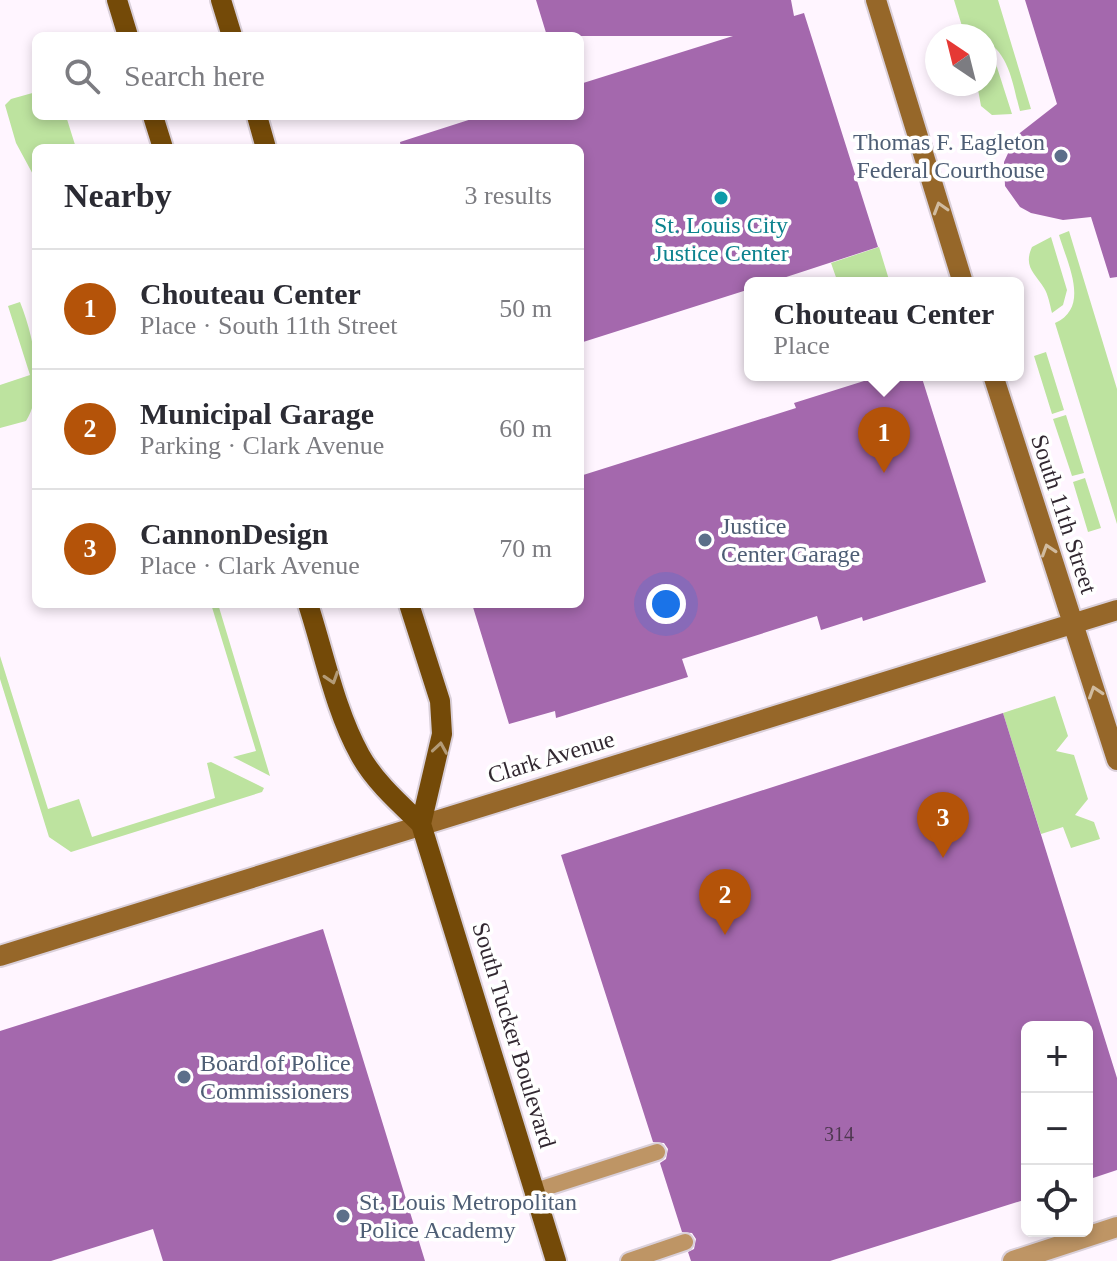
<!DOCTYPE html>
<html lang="en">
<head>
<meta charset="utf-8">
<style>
  :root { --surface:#fff; --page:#f7f7f7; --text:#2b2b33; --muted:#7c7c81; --line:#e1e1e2; --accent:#b45309 }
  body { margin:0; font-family:"Times New Roman",serif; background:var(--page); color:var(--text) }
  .controls { position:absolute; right:24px; bottom:24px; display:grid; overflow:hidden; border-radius:12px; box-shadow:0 4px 12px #0003 }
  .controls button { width:72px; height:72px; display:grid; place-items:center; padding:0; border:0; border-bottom:2px solid var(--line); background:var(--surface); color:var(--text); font:40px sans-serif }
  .compass { position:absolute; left:925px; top:24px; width:72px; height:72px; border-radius:50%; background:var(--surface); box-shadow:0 4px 12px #0003; rotate:325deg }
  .you { position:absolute; left:666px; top:604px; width:28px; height:28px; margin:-20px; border:6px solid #fff; border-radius:50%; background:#1a73e8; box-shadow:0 0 0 12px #1a73e833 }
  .badge { display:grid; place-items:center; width:52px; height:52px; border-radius:50%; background:var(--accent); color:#fff; font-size:26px; font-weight:700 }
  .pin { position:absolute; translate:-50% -66px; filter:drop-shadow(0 2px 4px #0008) }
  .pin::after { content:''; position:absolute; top:42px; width:28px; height:24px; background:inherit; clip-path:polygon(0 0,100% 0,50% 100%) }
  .popup { position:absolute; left:744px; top:277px; width:280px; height:104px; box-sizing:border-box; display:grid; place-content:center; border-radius:12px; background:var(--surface); filter:drop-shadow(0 2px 6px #0005); font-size:26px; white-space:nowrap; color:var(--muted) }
  .popup b { font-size:30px; color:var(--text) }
  .popup::after { content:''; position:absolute; left:50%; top:100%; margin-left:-16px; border:16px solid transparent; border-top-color:var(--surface) }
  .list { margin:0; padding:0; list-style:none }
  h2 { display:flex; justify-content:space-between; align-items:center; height:104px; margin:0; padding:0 32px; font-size:34px }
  h2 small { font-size:26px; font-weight:400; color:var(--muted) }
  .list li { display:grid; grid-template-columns:52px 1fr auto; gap:24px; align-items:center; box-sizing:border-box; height:120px; padding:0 32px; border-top:2px solid var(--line) }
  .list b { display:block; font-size:30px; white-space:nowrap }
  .list p { margin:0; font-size:26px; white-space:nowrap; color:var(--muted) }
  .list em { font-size:26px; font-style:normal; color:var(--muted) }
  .icon { flex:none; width:44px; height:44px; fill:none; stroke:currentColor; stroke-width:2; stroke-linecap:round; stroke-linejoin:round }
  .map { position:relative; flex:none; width:1117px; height:1261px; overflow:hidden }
  .search { position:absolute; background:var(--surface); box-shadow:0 4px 12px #0003; left:32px; top:32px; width:552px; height:88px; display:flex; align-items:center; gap:20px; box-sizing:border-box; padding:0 28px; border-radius:12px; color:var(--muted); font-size:30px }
  .panel { position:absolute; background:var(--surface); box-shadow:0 4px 12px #0003; left:32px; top:144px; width:552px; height:464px; border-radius:12px }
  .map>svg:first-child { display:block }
</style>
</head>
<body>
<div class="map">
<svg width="1117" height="1261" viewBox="0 0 1117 1261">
  <rect width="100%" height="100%" fill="#fff5ff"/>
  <!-- green -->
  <path fill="#bde39f" d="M954 0H998L1031 109 1020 111C1013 87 1010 53 985 41V36H965Z
    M985 51 995 61 1012 114 992 115 981 106 977 84H985Z
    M36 92V116H66L76 148H36V180L16 143 5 105 11 99Z
    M1069 231 1117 389V524L1055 323C1091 307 1067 263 1059 235Z
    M1051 237 1067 290 1063 305 1052 313C1050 305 1048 294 1044 288 1035 273 1023 267 1032 247Z
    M879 247 890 283H838L831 263Z
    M20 302C33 334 46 390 26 421L0 428V385L30 375 8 306Z
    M1046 352 1064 410 1052 414 1034 356Z
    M1066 415 1084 473 1072 476 1053 419Z
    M1085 478 1101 528 1088 532 1073 482Z
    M211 604H218L270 776 233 757 256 751Z
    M0 656 48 809 79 799 92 837 215 798 207 763 211 762 264 788 262 792 71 852 49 837 0 679Z
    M1055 696 1068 736 1056 751 1074 755 1088 799 1075 815 1094 822 1100 839 1071 848 1063 827 1041 834 1003 713Z"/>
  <!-- building -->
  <path fill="#a468ad" d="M536 0H791L794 16 804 13 878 247 768 283H750V289L580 343V148H401L400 142 481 116H580V84L733 36H547Z
    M1025 0H1117V277L1110 278 1091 217 1063 220 1031 213 1020 207 1005 186 1004 162 1016 136 1057 104Z
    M883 375H921L986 582 863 621 862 617 821 630 817 616 682 659 688 677 556 718 555 711 509 724 472 604H580V476L796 408 794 403Z
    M1003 713 1117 1078V1170L1087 1180V1027H1027V1199L830 1261H691L688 1252 694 1249 696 1239 692 1233 682 1232 660 1163 666 1159 668 1149 664 1143 653 1142 561 855Z
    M323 929 425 1261H163L153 1229 51 1261H0V1031Z"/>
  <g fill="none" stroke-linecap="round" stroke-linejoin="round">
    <!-- lane casing -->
    <g stroke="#dad0da" stroke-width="20">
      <path id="lane" d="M535 1191 657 1152
        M629 1261 685 1242"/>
    </g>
    <!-- street casing -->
    <g stroke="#dad0da" stroke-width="24">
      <path id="street" d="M1013 1261 1117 1227"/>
    </g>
    <!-- secondary casing -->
    <g stroke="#dad0da" stroke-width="24">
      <path id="secondary" d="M876 0 963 283
        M993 375 1117 760
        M0 956 1117 610"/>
    </g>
    <!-- primary casing -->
    <g stroke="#dad0da" stroke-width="24">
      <path id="primary" d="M117 0 128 36
        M221 0 232 36
        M153 116 163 148
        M257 116 266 148
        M308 604C324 653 335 710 360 755 375 782 399 803 421 824L556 1261
        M409 604 440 701 442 734 421 824"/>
    </g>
    <!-- lane -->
    <use href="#lane" stroke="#be9565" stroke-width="16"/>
    <!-- street -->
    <use href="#street" stroke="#be9565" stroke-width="20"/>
    <!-- secondary -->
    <use href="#secondary" stroke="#966729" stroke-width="20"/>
    <!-- primary -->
    <use href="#primary" stroke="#744a08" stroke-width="20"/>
  </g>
  <!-- one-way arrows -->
  <defs><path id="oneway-chevron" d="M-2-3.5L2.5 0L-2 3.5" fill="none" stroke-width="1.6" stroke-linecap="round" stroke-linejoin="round" transform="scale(2)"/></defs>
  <g stroke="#d0bb9f">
    <use href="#oneway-chevron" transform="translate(940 208) rotate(-107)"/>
    <use href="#oneway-chevron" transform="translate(1048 550) rotate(-108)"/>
    <use href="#oneway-chevron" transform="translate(1095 692) rotate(-108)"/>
  </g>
  <g stroke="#b39b77">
    <use href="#oneway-chevron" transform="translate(332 678) rotate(72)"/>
    <use href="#oneway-chevron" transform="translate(440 748) rotate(-81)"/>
  </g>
  <!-- markers -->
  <g fill="#5c6f8a" stroke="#fff" stroke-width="3">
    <circle cx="1061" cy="156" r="8"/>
    <circle cx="705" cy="540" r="8"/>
    <circle cx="184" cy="1077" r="8"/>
    <circle cx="343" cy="1216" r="8"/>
  </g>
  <circle fill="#0f9aa8" stroke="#fff" stroke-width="3" cx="721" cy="198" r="8"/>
  <g text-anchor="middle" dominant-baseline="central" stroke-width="7" stroke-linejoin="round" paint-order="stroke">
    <!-- number labels -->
    <g font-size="20" fill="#4e3850">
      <text x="839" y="1134">314</text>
    </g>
    <!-- service labels -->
    <g font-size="24" fill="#4e5e75" stroke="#fff" text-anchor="start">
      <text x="1045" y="142" text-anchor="end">Thomas F. Eagleton<tspan x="1045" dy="28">Federal Courthouse</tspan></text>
      <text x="721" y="526">Justice<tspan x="721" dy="28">Center Garage</tspan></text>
      <text x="200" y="1063">Board of Police<tspan x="200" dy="28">Commissioners</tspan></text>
      <text x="359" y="1202">St. Louis Metropolitan<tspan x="359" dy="28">Police Academy</tspan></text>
    </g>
    <!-- culture labels -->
    <g font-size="24" fill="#0d838f" stroke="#fff">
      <text x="721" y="225">St. Louis City<tspan x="721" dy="28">Justice Center</tspan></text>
    </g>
    <!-- street labels -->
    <g font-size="24" fill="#322831" stroke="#fff">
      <text transform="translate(1064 514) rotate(72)">South 11th Street</text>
      <text transform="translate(551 757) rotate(-17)">Clark Avenue</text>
      <text transform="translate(514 1035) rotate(73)">South Tucker Boulevard</text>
    </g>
  </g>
</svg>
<div class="controls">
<button>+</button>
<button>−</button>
<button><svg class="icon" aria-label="locate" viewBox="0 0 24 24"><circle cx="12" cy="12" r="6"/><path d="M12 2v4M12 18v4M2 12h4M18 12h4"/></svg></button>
</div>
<svg class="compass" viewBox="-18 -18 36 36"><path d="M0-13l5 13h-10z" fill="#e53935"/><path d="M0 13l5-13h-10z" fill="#7c7c81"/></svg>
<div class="you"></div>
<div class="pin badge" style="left:884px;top:473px">1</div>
<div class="popup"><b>Chouteau Center</b>Place</div>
<div class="pin badge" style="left:725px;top:935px">2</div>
<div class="pin badge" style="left:943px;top:858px">3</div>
<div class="search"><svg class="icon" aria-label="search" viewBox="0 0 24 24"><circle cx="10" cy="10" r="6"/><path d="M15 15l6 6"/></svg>Search here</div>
<section class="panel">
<h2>Nearby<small>3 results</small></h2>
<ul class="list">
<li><span class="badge">1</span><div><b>Chouteau Center</b><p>Place · South 11th Street</p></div><em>50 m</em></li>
<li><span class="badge">2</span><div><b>Municipal Garage</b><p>Parking · Clark Avenue</p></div><em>60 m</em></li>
<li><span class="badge">3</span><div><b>CannonDesign</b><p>Place · Clark Avenue</p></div><em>70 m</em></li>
</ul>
</section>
</div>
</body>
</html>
